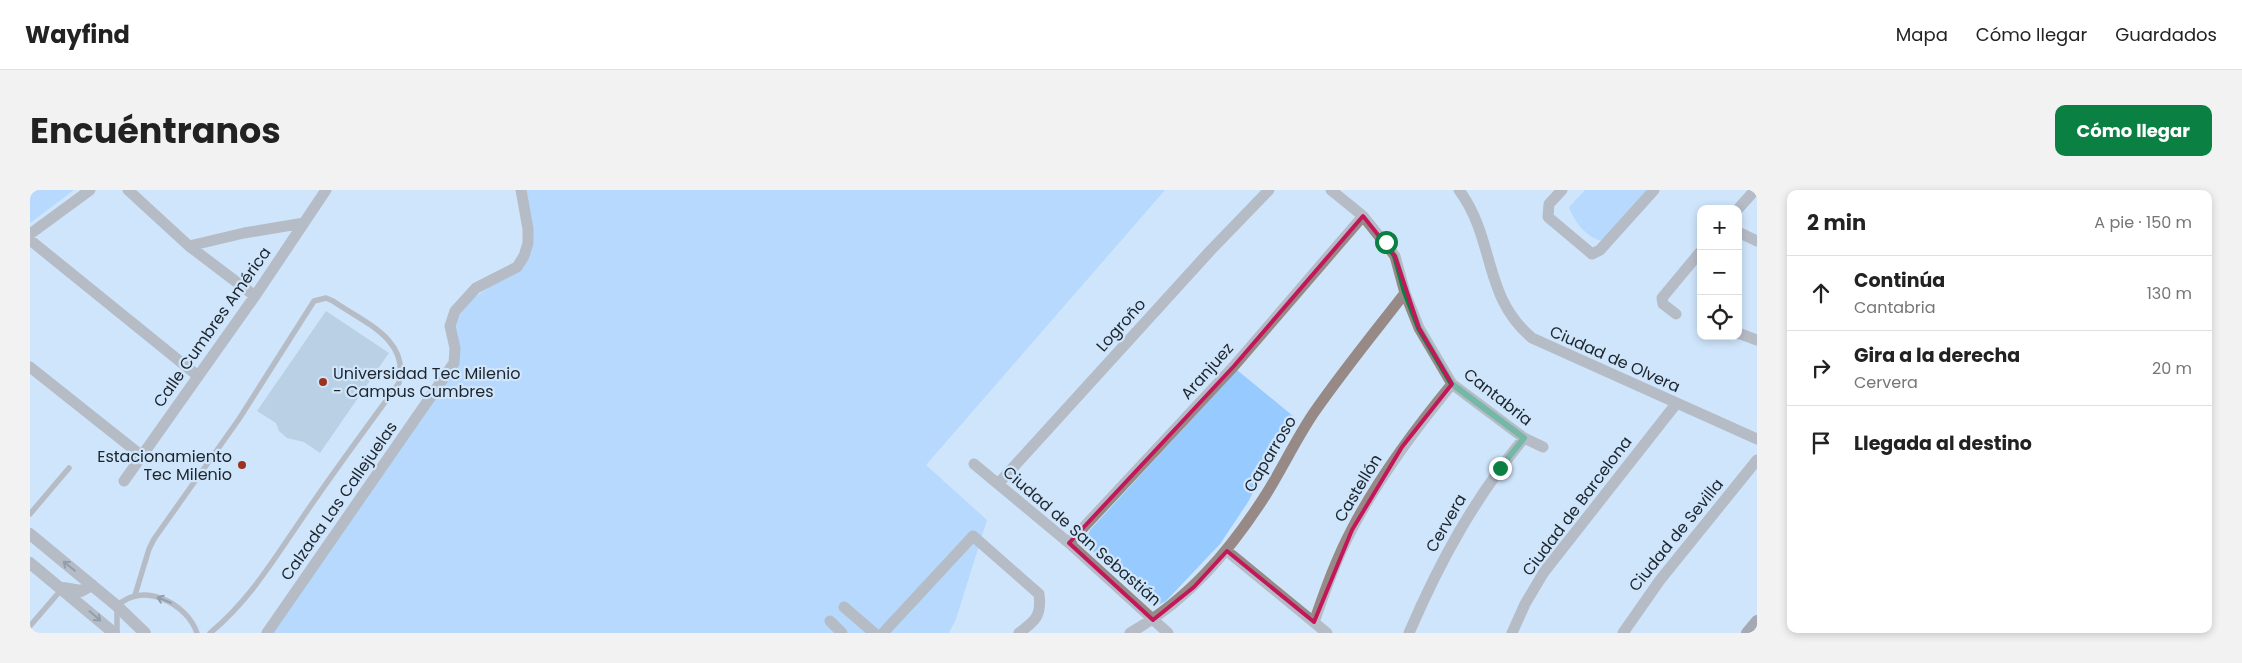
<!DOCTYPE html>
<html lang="es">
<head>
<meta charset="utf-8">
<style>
  :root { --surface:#fff; --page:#f2f2f2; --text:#222; --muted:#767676; --line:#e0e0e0; --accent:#0b8043 }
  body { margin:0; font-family:Poppins,sans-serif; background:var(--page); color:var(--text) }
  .controls { position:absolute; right:15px; top:15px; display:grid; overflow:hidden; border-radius:10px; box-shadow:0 2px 8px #0003 }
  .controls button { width:45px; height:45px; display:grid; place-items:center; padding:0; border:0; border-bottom:1px solid var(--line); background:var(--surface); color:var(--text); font:25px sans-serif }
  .stop { position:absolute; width:15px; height:15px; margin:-11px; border:4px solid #0b8043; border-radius:50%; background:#fff }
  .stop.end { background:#0b8043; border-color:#fff; box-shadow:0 1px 5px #0008 }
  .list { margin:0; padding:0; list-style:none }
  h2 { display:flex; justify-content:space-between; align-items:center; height:65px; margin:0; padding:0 20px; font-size:21px }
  h2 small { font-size:16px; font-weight:400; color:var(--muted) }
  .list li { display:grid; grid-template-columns:32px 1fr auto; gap:15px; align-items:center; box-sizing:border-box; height:75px; padding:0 20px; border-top:1px solid var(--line) }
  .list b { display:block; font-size:19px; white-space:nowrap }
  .list p { margin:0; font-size:16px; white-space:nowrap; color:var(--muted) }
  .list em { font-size:16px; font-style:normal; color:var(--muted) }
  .icon { flex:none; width:28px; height:28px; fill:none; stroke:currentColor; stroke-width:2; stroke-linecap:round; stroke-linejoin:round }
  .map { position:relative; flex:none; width:1727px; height:443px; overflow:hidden; border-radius:10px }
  header { display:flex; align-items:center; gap:30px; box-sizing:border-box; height:70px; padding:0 25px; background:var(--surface); border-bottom:1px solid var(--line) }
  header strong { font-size:24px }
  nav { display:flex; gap:28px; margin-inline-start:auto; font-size:18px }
  .intro { display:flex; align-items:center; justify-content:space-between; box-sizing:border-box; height:120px; padding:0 30px }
  h1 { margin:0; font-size:35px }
  .button { padding:12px 22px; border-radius:10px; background:var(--accent); color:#fff; font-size:18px; font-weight:700 }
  main { display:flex; gap:30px; padding:0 30px }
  aside { flex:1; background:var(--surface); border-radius:10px; box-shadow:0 2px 8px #0003 }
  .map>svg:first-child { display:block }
</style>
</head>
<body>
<header>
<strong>Wayfind</strong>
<nav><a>Mapa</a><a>Cómo llegar</a><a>Guardados</a></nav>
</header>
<div class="intro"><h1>Encuéntranos</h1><a class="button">Cómo llegar</a></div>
<main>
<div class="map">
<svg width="1727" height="443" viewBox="0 0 1727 443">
  <rect width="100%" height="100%" fill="#cfe5fb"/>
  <!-- green -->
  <path fill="#97cafe" d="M0 0H44L0 33Z
    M494 0H1135L896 275 957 330 926 429 919 443H243L427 169 421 137 429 118 487 78 497 65Z
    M1555 0H1618L1573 51C1557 49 1544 31 1539 17Z
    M1207 180 1263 226 1218 312 1190 354 1136 411 1130 414 1120 411 1058 357 1057 347 1060 340Z"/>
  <!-- building -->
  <path fill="#a0b5ca" d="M296 121 359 163 290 263 274 252 257 248 249 241 246 233 227 221Z"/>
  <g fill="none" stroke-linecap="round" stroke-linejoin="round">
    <!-- service -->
    <path stroke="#978a86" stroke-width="5.5" d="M0 324 39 278
      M105 405 119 359 124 349 209 229 284 111 296 108 303 111C333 132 380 149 369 193 337 237 304 281 273 327 244 369 220 410 180 443
      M0 436 31 400
      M87 443V416C112 391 157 413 167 443"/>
    <!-- minor -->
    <path stroke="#978a86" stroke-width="11" d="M98 0 159 56 225 106
      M1301 0 1333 26 1365 66 1375 103 1389 138 1422 194 1494 248 1513 257
      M1429 0C1466 50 1452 106 1502 148L1727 249
      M1532 0 1519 14 1518 27 1562 64 1570 60 1624 0
      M1708 19 1725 0
      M1708 42 1727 51
      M0 44 60 0
      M0 50 168 186
      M159 56 214 43 274 33
      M1646 124 1633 114 1632 108 1671 61
      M1708 143 1727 150
      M0 177 112 266
      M944 274 1039 353 1138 443
      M94 291 225 106 296 0
      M968 294 1180 61 1239 0
      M1039 353 1204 176 1333 26
      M1197 361 1297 443
      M814 417 844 443
      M800 431 812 443
      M1284 432C1295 401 1306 369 1322 339 1349 287 1385 239 1422 194
      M237 443 424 173 425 158 420 136 425 121 446 98 487 77 494 66 498 53V39L491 0
      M853 443 943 346 1009 404C1012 426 1005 431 989 443
      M1100 443C1158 410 1199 362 1235 306 1252 279 1265 251 1283 224 1312 182 1344 143 1375 103
      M1379 443C1410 371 1444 309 1494 248
      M1482 443 1495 414 1514 382 1646 214
      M1593 443 1630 390 1727 270"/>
    <!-- tertiary -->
    <path stroke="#978a86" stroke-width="12" d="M0 344 87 416 115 443
      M0 373 84 443
      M33 398 51 401 62 395"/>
    <!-- secondary -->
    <path stroke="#73605b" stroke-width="12" d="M1717 443 1727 431"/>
  </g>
  <!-- one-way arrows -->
  <defs><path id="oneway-shaft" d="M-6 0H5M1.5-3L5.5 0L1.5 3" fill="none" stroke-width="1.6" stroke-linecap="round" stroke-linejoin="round" transform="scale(1.25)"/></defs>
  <g stroke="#48484c">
    <use href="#oneway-shaft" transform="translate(39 376) rotate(-141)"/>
    <use href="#oneway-shaft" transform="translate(134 410) rotate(-158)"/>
    <use href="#oneway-shaft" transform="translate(65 426) rotate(41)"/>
  </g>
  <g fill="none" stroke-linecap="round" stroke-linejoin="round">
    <!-- route -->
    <path stroke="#0b8043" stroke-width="6" d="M1356 52 1365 66 1375 102 1389 138 1422 194 1494 248 1470 278"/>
  </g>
  <!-- marked area -->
  <path d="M0 0H1727V443H0ZM1333 26 1365 66 1389 138 1422 194 1372 257 1322 340 1284 432 1197 361 1164 397 1123 430 1039 353 1204 176Z" fill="#cfe5fb" fill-opacity=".55" fill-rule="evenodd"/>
  <path fill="none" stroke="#c2185b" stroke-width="4" stroke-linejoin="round" d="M1333 26 1365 66 1389 138 1422 194 1372 257 1322 340 1284 432 1197 361 1164 397 1123 430 1039 353 1204 176Z"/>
  <!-- markers -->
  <g fill="#9c331d" stroke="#cfe5fb" stroke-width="2">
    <circle cx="293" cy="192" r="5"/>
    <circle cx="212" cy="275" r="5"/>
  </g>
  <g text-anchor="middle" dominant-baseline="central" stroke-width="4.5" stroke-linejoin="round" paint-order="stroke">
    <!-- street labels -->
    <g font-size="16" fill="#1d252d" stroke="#cfe5fb">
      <text transform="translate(1091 135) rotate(-48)">Logroño</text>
      <text transform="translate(182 137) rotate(-55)">Calle Cumbres América</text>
      <text transform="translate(1585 169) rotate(24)">Ciudad de Olvera</text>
      <text transform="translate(1177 181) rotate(-48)">Aranjuez</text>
      <text transform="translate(1468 207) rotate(38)">Cantabria</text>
      <text transform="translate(1240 264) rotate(-59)">Caparroso</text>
      <text transform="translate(1328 298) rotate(-59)">Castellón</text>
      <text transform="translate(309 311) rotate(-55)">Calzada Las Callejuelas</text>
      <text transform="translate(1547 316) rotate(-53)">Ciudad de Barcelona</text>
      <text transform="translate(1416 333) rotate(-60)">Cervera</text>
      <text transform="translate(1646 345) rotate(-51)">Ciudad de Sevilla</text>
      <text transform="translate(1052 346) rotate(41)">Ciudad de San Sebastián</text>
    </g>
    <!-- poi labels -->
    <g font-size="16" fill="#1d252d" stroke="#cfe5fb" text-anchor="start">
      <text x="303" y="183">Universidad Tec Milenio<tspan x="303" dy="18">- Campus Cumbres</tspan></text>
      <text x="202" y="266" text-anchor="end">Estacionamiento<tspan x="202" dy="18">Tec Milenio</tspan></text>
    </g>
  </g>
</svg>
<div class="controls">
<button>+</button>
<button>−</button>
<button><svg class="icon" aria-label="locate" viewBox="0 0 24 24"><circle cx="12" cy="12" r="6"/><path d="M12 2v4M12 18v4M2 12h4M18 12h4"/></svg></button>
</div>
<div class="stop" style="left:1356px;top:52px"></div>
<div class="stop end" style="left:1470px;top:278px"></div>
</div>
<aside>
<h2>2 min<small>A pie · 150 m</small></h2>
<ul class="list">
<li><svg class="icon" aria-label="ahead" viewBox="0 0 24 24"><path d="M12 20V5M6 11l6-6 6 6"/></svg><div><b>Continúa</b><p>Cantabria</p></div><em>130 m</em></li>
<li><svg class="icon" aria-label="right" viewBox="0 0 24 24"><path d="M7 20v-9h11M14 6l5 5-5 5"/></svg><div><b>Gira a la derecha</b><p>Cervera</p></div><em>20 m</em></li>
<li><svg class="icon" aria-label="arrive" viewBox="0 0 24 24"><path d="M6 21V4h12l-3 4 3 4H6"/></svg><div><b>Llegada al destino</b></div></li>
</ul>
</aside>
</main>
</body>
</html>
